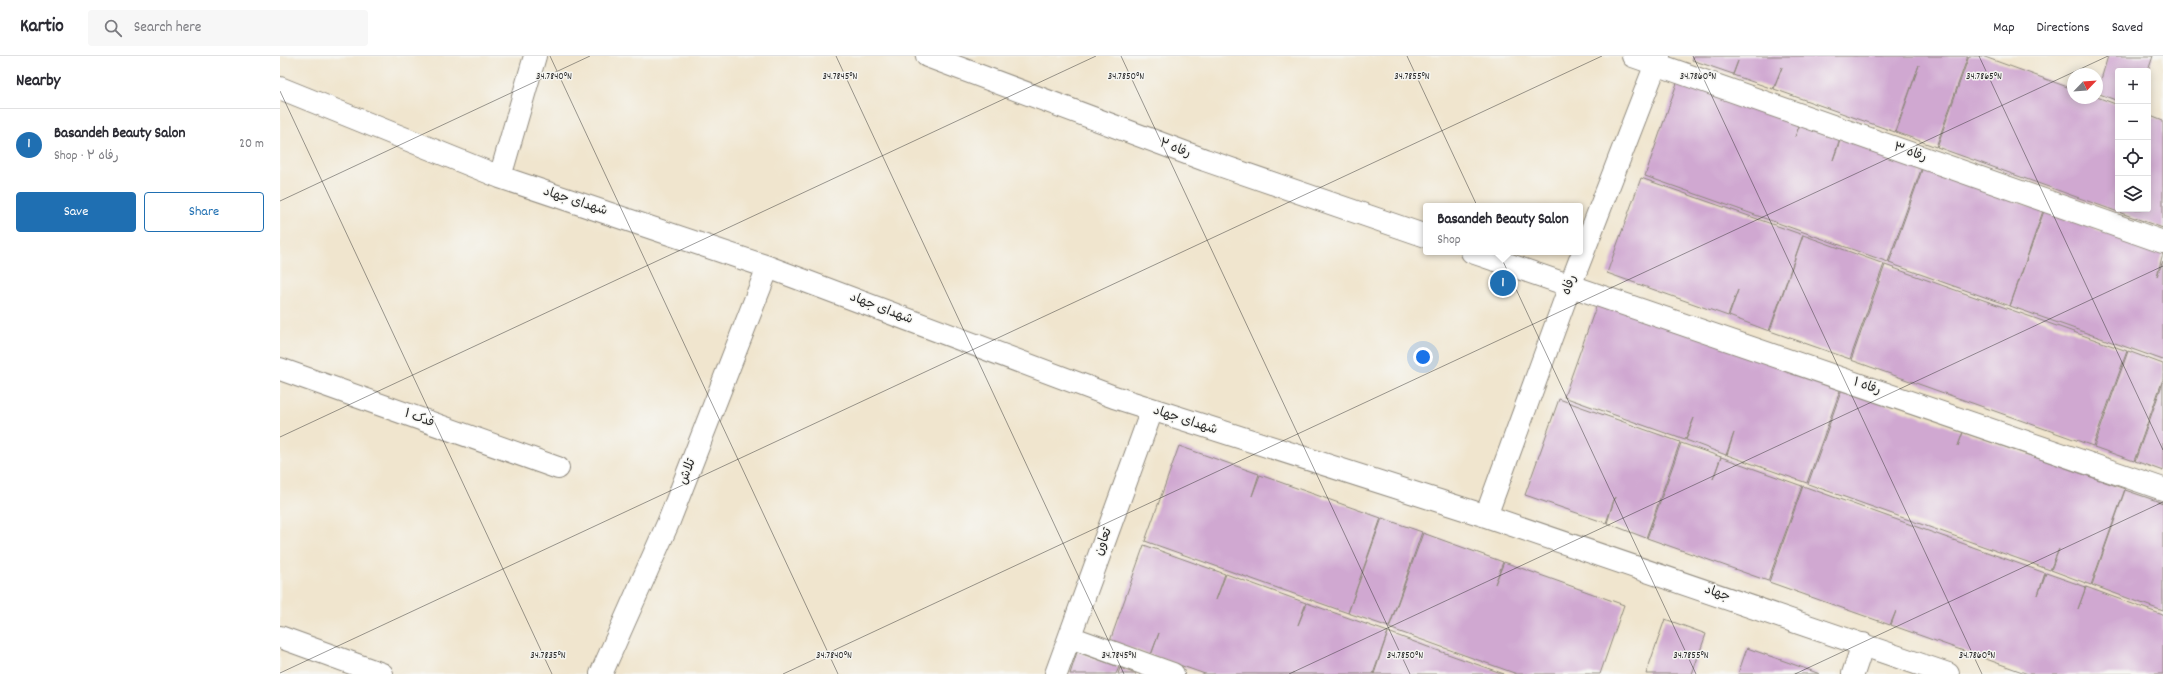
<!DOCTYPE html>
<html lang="en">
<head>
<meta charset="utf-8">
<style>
  :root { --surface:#fff; --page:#f7f7f7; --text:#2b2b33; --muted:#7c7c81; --line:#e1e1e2; --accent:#1f6fb2 }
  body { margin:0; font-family:Dekko,"Playpen Sans Arabic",sans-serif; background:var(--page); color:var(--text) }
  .controls { position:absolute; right:12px; top:12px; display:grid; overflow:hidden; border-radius:4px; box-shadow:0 2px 10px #0003 }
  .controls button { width:36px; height:36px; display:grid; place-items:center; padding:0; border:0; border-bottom:1px solid var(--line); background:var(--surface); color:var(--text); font:20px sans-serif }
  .compass { position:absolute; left:1787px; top:12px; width:36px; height:36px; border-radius:50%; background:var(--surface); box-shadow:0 2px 10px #0003; rotate:65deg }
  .you { position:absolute; left:1143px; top:301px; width:14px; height:14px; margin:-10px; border:3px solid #fff; border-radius:50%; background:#1a73e8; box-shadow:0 0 0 6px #1a73e833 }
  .badge { display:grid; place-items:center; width:26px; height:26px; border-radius:50%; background:var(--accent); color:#fff; font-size:13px; font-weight:700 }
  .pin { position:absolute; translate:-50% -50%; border:2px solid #fff; box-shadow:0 1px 4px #0006 }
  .popup { position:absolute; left:1143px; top:147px; width:160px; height:52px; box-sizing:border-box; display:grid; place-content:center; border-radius:4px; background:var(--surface); filter:drop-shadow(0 1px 3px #0005); font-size:13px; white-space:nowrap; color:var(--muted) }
  .popup b { font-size:15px; color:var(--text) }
  .popup::after { content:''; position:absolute; left:50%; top:100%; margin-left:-8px; border:8px solid transparent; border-top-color:var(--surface) }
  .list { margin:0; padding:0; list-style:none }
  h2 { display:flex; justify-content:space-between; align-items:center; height:52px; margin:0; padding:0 16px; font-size:17px }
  h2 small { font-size:13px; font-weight:400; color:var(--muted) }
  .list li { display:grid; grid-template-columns:26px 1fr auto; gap:12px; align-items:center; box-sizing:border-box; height:72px; padding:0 16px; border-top:1px solid var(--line) }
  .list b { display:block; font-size:15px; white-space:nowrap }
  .list p { margin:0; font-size:13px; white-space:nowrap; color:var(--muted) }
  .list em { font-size:13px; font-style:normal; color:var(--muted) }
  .actions { display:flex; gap:8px; padding:12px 16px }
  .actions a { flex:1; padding:9px 0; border:1px solid var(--accent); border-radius:4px; text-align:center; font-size:14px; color:var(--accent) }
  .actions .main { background:var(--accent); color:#fff }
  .icon { flex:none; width:22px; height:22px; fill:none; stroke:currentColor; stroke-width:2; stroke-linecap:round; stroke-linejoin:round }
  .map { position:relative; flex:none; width:1883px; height:618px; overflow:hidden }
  header { display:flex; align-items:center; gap:24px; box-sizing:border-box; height:56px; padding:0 20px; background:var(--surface); border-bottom:1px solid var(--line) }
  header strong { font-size:19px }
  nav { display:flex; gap:22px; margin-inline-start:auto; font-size:14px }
  .search { width:280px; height:36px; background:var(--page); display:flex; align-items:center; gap:10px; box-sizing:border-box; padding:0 14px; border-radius:4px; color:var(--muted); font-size:15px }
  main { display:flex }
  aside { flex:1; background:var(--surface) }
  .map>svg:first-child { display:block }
</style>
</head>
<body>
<header>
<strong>Kartio</strong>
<div class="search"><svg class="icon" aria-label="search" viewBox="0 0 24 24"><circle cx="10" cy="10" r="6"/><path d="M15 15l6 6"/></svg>Search here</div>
<nav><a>Map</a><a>Directions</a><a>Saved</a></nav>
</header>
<main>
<aside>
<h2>Nearby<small></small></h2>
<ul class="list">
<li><span class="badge">1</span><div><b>Basandeh Beauty Salon</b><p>Shop · رفاه ۲</p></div><em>20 m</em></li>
</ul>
<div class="actions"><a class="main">Save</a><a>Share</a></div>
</aside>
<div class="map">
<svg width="1883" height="618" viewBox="0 0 1883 618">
  <rect width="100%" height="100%" fill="#f6f6f2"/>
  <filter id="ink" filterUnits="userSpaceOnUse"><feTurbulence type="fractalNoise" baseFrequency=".025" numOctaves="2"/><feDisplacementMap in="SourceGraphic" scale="8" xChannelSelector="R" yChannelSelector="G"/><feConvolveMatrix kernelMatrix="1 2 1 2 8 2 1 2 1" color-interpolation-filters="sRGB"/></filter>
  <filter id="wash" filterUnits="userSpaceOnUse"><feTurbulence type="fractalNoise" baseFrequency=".012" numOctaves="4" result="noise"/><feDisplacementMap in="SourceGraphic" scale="16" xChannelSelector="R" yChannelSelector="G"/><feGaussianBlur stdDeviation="0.9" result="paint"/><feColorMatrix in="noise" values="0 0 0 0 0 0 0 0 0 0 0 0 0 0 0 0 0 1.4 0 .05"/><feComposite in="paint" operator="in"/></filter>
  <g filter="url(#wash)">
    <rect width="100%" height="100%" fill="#f0e5ce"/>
    <g id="blocks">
      <!-- building -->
      <path fill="#d0a8d1" d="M1414 0H1688L1656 91 1616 76 1639 9 1615 76 1494 33 1502 11 1493 33 1453 19 1458 5 1453 18 1412 4Z
        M1689 0H1702L1793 33V42L1817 41 1838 49V153H1868V59L1883 65V172L1657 91Z
        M1828 0H1873L1868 15H1838V45L1817 37Z
        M1398 24 1520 67 1515 81 1520 68 1560 82 1553 104 1561 82 1642 111 1608 206 1365 120Z
        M1643 111 1763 155 1730 250 1609 207Z
        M1361 122 1523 179 1489 275 1449 260 1458 234 1448 260 1327 217Z
        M1764 155 1883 197 1877 220 1883 205V304L1730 250Z
        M1523 179 1604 208 1570 303 1490 275Z
        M1605 209 1847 295 1813 390 1571 304Z
        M1318 245 1561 332 1527 427 1447 399 1454 377 1446 399 1406 384 1414 362 1405 384 1284 341Z
        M1848 295 1883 308V323L1854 405 1814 391Z
        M1883 326V415L1855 405Z
        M1562 333 1683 376 1678 390 1683 376 1845 433 1811 529 1771 514 1779 493 1770 514 1528 428Z
        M1279 343 1400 386 1366 482 1327 467 1335 441 1326 467 1245 439Z
        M1401 387 1441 401 1433 423 1441 401 1522 430 1488 525 1367 482Z
        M899 390 979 418 972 440 980 419 1101 462 1068 557 865 485Z
        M1523 430 1765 517 1758 539 1766 517 1806 531 1798 553 1806 531 1883 559V618H1748L1611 569 1616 555 1610 569 1489 526Z
        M1845 434 1883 447V555L1812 529Z
        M1102 462 1142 476 1109 571 1068 557Z
        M1143 477 1223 506 1215 528 1224 506 1344 549 1320 618H1237L1109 572Z
        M864 489 945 518 936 544 946 518 1026 547 1018 569 1027 547 1108 576 1093 618H925L871 599 879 577 871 599 830 585Z
        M1385 563 1426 578 1412 618H1366Z
        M1108 576 1148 591 1224 618H1094Z
        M1467 592 1507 606 1540 618H1458Z
        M797 596 839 611 836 618H790Z
        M840 612 856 618H838Z"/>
    </g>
  </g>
  <g filter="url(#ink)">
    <use href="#blocks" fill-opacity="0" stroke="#8e887c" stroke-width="1"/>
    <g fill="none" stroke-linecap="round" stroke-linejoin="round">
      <!-- minor casing -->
      <g stroke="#8e887c" stroke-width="24">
        <path id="minor" d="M647 0 925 104 1146 180
          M1353 0 1883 186
          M0 32 220 121 488 211 834 341 1206 460 1668 618
          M220 121 255 0
          M1192 196 1883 433
          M0 313 278 412
          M1206 460 1290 230 1379 0
          M0 581 102 618
          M790 581 893 618
          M321 618 389 465 488 211
          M776 618 872 354
          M1573 618 1583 588"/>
      </g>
      <!-- minor -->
      <use href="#minor" stroke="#fff" stroke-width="22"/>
    </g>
  </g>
  <!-- ticks -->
  <path fill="none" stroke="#2b2b2b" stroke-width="1" stroke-opacity="0.45" d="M270 0 558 618M556 0 844 618M841 0 1130 618M1127 0 1416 618M1413 0 1702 618M1699 0 1883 394M0 35 272 618M0 145 310 0M0 381 816 0M0 617 1322 0M503 618 1828 0M1009 618 1883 210M1515 618 1883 446"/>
  <g text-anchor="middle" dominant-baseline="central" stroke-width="3" stroke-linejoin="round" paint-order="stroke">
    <!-- street labels -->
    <g font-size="13" fill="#2b2b2b" stroke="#f6f6f2">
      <text transform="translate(895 93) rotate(21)">رفاه ۲</text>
      <text transform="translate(1630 97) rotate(19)">رفاه ۳</text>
      <text transform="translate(295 146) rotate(18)">شهدای جهاد</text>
      <text transform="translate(1290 229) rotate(-69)">رفاه</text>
      <text transform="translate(601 253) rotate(21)">شهدای جهاد</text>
      <text transform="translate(1587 331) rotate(19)">رفاه ۱</text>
      <text transform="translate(139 363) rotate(20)">فدک ۱</text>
      <text transform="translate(905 365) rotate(18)">شهدای جهاد</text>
      <text transform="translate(408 416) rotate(-69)">تلاش</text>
      <text transform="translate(824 486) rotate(-70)">تعاون</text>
      <text transform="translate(1437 538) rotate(19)">جهاد</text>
    </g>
  </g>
  <g font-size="10" text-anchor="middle" fill="#2b2b2b" stroke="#f6f6f2" stroke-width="3" stroke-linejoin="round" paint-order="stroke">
    <text x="274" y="23">34.7840°N</text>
    <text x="560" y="23">34.7845°N</text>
    <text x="846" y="23">34.7850°N</text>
    <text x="1132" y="23">34.7855°N</text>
    <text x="1418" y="23">34.7860°N</text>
    <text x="1704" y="23">34.7865°N</text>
    <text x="268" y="602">34.7835°N</text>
    <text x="554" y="602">34.7840°N</text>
    <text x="839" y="602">34.7845°N</text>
    <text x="1125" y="602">34.7850°N</text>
    <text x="1411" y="602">34.7855°N</text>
    <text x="1697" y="602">34.7860°N</text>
  </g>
</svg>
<div class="controls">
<button>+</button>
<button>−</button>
<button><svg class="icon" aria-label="locate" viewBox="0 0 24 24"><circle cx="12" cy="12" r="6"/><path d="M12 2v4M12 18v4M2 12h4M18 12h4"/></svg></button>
<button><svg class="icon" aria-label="layers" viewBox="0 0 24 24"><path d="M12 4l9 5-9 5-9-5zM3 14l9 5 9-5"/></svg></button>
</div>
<svg class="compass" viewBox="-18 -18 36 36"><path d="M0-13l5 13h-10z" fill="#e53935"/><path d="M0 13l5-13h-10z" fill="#7c7c81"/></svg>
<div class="you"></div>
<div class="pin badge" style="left:1223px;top:227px">1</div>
<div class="popup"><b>Basandeh Beauty Salon</b>Shop</div>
</div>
</main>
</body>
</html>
